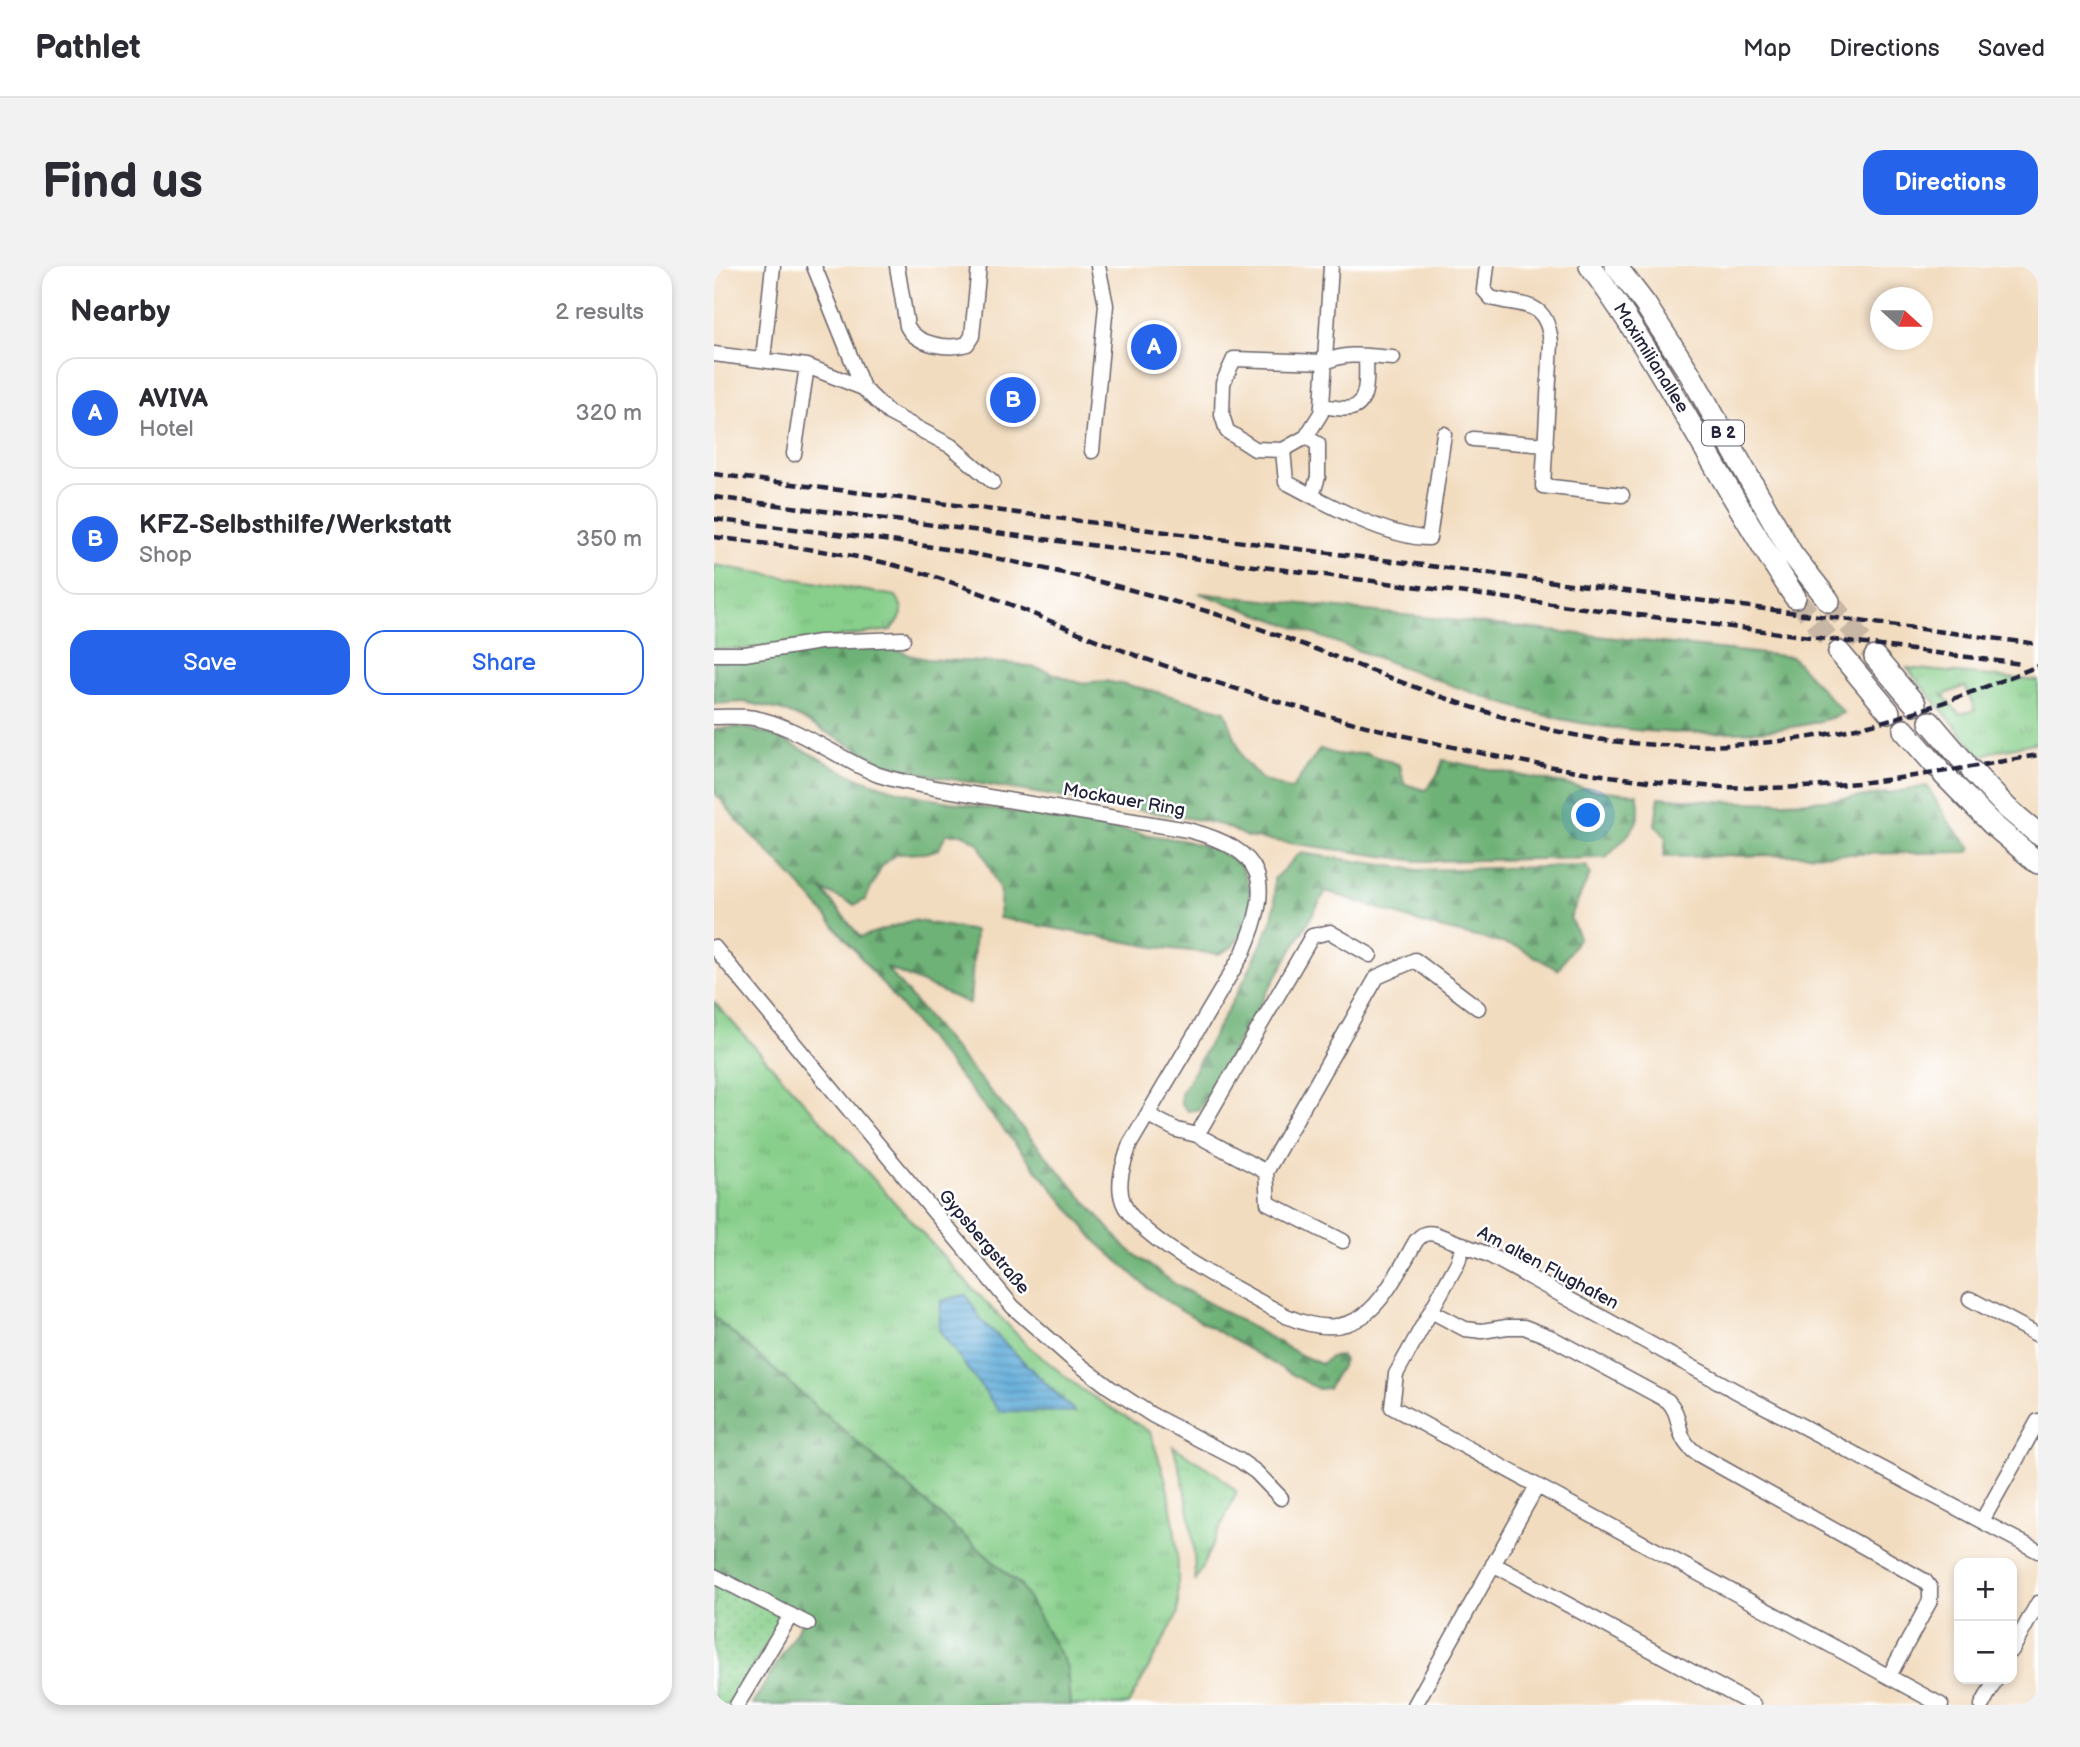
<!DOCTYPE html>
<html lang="en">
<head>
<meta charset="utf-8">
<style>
  :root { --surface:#fff; --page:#f2f2f3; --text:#2b2b33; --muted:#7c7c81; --line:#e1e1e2; --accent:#2563eb }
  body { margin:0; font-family:"Balsamiq Sans",sans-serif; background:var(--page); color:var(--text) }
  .controls { position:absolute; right:21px; bottom:21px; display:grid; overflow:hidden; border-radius:14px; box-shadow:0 4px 10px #0003 }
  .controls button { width:63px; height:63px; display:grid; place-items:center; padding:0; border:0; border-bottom:2px solid var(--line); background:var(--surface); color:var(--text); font:35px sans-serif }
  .compass { position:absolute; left:1156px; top:21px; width:63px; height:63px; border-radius:50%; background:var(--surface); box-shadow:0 4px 10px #0003; rotate:111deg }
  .you { position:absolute; left:875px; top:550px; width:24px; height:24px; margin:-18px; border:5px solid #fff; border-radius:50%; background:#1a73e8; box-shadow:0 0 0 10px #1a73e833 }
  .badge { display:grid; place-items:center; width:46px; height:46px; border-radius:50%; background:var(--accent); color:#fff; font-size:23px; font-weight:700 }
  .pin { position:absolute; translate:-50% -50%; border:4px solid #fff; box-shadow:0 2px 7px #0006 }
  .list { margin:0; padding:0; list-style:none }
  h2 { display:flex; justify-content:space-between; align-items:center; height:91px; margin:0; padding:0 28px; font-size:30px }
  h2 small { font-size:23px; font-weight:400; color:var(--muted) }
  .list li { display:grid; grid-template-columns:46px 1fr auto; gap:21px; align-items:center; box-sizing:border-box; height:112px; margin:0 14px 14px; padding:0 14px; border:2px solid var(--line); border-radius:21px }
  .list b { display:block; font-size:26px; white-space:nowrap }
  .list p { margin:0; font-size:23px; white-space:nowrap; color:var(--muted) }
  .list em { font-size:23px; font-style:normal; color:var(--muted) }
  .actions { display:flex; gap:14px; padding:21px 28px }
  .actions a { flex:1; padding:16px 0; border:2px solid var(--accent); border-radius:21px; text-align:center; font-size:24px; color:var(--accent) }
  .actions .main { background:var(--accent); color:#fff }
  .map { position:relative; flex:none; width:1324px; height:1439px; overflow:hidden; border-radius:21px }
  header { display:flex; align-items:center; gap:42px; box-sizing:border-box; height:98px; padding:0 35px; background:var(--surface); border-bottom:2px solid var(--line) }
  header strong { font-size:33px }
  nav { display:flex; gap:38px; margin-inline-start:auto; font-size:24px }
  .intro { display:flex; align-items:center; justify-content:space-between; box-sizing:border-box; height:168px; padding:0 42px }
  h1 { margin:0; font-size:49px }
  .button { padding:18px 32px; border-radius:21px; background:var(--accent); color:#fff; font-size:24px; font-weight:700 }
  main { display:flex; gap:42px; padding:0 42px }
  aside { flex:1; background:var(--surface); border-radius:21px; box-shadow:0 4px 10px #0003 }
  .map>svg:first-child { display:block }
</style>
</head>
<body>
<header>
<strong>Pathlet</strong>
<nav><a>Map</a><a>Directions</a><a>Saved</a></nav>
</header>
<div class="intro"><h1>Find us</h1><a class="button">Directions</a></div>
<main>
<aside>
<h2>Nearby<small>2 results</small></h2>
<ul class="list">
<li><span class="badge">A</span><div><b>AVIVA</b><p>Hotel</p></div><em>320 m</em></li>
<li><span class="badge">B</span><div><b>KFZ-Selbsthilfe/Werkstatt</b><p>Shop</p></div><em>350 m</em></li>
</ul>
<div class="actions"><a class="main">Save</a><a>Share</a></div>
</aside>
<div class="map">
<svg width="1324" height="1439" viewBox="0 0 1324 1439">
  <defs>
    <pattern id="grass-tufts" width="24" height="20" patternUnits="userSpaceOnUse" patternTransform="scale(1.75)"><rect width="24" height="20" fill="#88cf8b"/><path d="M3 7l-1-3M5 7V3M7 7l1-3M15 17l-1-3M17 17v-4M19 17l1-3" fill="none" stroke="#75b179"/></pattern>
    <pattern id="forest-firs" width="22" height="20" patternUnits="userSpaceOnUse" patternTransform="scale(1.75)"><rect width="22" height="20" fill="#6eb277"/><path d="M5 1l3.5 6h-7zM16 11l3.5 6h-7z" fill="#5a9063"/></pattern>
    <pattern id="garden-dots" width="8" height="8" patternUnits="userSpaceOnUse" patternTransform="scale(1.75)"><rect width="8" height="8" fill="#88cf8b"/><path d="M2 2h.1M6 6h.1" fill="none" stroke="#75b179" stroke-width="1.8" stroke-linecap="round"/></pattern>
    <pattern id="water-rules" width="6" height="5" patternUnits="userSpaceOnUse" patternTransform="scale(1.75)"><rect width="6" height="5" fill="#60acd9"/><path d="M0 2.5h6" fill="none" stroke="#4f8cb1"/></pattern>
  </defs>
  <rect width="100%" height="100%" fill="#fff"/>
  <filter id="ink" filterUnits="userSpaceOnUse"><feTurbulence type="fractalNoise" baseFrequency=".0143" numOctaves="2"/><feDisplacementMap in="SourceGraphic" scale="14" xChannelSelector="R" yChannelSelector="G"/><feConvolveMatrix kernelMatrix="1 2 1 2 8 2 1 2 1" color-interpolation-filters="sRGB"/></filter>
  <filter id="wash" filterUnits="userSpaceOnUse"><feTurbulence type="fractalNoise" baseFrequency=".00686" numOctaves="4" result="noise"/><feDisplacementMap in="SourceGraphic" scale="28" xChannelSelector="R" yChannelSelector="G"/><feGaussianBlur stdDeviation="1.57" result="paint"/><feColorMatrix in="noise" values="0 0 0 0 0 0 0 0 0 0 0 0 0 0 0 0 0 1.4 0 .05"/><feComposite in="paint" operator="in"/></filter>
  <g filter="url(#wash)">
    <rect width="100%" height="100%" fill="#f2dcbf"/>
    <!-- grass -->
    <path fill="url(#grass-tufts)" stroke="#557863" stroke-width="2" fill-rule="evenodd" d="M0 299 182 330C192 345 189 351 177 364L31 383H0Z
      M1193 402 1324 415V476L1277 486 1267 491ZM1251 420 1261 444 1245 448 1229 429Z
      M0 736 246 1009 314 1080 367 1123 436 1166 452 1215 460 1259 464 1298V1348L414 1439H356L353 1401 307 1320 0 1051ZM251 1029 268 1055 360 1145 227 1035Z
      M459 1180 503 1208 523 1226 481 1316C481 1269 473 1224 459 1180Z"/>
    <!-- forest -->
    <path fill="url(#forest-firs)" stroke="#486a59" stroke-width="2" d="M485 327 1078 391 1130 447C1093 462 1055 465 1016 466 945 469 873 463 805 442 751 426 698 404 645 385 592 365 539 346 485 327Z
      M175 379 195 389 212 393 303 398 330 404 366 417 391 415 432 423 511 445 529 493 547 513 577 524 606 483 626 489 652 487 686 499 690 518 712 524 724 508 729 494 880 524 923 528C932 559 911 571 892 592L704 595 533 571 511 560 486 554 225 511 169 497 88 453 66 444 31 436 0 438V393L106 382Z
      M24 461C70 467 99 492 140 510 165 521 192 527 219 533L472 575 500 583 515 591 527 600 536 622 538 638 535 655 518 681 505 688 440 681 285 652 287 627 265 578 249 568H232L225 583 212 587 182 588 168 600 151 634 141 639 108 624 146 671 199 654 261 665 256 738 172 701 245 789 411 981 461 1018 589 1090 607 1098 617 1091 628 1090 630 1095 614 1122 604 1123 579 1109 457 1038 433 1021 382 975 98 633C75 606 49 581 25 556 16 546 9 535 0 526V463Z
      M1213 520 1235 556 1255 580 1257 583 1254 586 950 591 952 571 941 559 945 531C1033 540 1127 538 1213 520Z
      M586 587 704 604 872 600 876 608 856 652 865 671 844 704 804 681 717 660 612 625 485 843 474 845 467 838V828L533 709 557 657 561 638 560 613Z
      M0 1051 307 1320 353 1401 356 1439H38L89 1354 0 1303Z"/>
    <!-- garden -->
    <path fill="url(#garden-dots)" stroke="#557863" stroke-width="2" d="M0 1317 69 1350 16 1439H0Z"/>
    <!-- water -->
    <path fill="url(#water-rules)" stroke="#41678a" stroke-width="2" d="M252 1029 268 1055 361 1146 285 1145 225 1064 227 1035Z"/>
  </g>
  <g filter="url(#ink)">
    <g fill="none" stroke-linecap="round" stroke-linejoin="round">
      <!-- highway-tunnel -->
      <path stroke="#c8b7a5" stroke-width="21" stroke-dasharray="21 10" stroke-linecap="butt" d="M1081 331 1125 386
        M1115 335 1161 391"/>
      <!-- minor casing -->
      <g stroke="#6b6369" stroke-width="17">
        <path id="minor" d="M183 0 193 60C202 79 235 84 253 78L258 70 265 0
          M617 0 608 140 607 147 592 171 569 184 541 183 513 165 508 149 509 117 520 93 612 96C633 85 657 91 679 92
          M773 0 770 24 777 32C810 41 833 33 837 77L829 220 908 229
          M0 88 93 100 149 122 100 0
          M49 93 59 0
          M149 122 175 147 237 180 279 216
          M608 140C617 141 628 144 637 142 656 139 652 105 652 90
          M592 171 604 178V211L598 230
          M759 173 832 179
          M569 184 572 216C609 236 674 272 715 272L730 168
          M378 185 392 39 384 0
          M80 188 93 100
          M0 388H31L106 376 189 373
          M0 451C16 451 33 449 49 454 87 464 125 492 162 508 181 515 202 518 221 522L474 564C553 585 559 616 529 687L416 878C410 896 402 917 409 936 422 974 535 1029 572 1050 648 1083 669 1033 702 975 708 968 712 966 721 968L775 989 1018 1123 1324 1285
          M0 681 299 1041 358 1093 395 1121 438 1149 525 1194 542 1206 567 1232
          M434 849 463 864 483 869 552 906 663 711 701 694 764 742
          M483 869 598 670 616 666 656 689
          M552 906 554 937 629 975
          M749 978 744 996 682 1108 678 1141 1227 1439
          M1256 1033 1324 1069
          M717 1045 751 1063 768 1065 793 1061H810L836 1071 954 1135C970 1152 959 1170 982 1187L1211 1315 1216 1322V1335L1175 1410
          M1268 1255 1324 1155
          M779 1298 1039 1439
          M0 1310 94 1358
          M1298 1384 1324 1337
          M23 1439 77 1349
          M701 1439 823 1220
          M1268 1439 1282 1413"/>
      </g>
      <!-- highway casing -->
      <g stroke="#6b6369" stroke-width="24">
        <path id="highway" d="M876 0C953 105 1009 223 1081 331
          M902 0 931 38 976 108 1078 288 1115 335
          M1125 386 1175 446
          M1161 391 1201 438
          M1216 456 1250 496
          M1190 464 1223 501
          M1258 505 1293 542 1324 568
          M1230 509 1278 558 1324 597"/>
      </g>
      <!-- minor -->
      <use href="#minor" stroke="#fff" stroke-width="14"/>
      <!-- highway -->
      <use href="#highway" stroke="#fff" stroke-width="21"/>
      <!-- rail -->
      <path stroke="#22223b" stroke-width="4.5" stroke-dasharray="10 5" stroke-linecap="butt" d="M0 208 1324 378
        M0 231 1308 398
        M0 253C75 263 150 270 225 282 311 296 395 317 479 341 564 366 646 402 731 432 780 449 831 465 883 473 964 485 1063 481 1142 462 1205 448 1264 424 1324 400
        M0 271C59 279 118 284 176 298 273 322 363 371 458 402 577 442 698 475 822 498 911 514 996 525 1087 521 1166 518 1246 503 1324 489"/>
    </g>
  </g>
  <g text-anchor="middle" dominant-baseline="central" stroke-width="5" stroke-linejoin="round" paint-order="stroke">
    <!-- shield labels -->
    <rect fill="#fff" stroke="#646476" stroke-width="2" x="988" y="154.5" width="42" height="25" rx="5"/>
    <g font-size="16" font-weight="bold" fill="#22223b">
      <text x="1009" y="167">B 2</text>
    </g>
    <!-- street labels -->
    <g font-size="18" fill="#22223b" stroke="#fff">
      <text transform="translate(937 92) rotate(58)">Maximilianallee</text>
      <text transform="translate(410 534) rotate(10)">Mockauer Ring</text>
      <text transform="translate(270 976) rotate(50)">Gypsbergstraße</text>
      <text transform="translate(834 1002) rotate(28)">Am alten Flughafen</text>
    </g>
  </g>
</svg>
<div class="controls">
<button>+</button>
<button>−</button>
</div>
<svg class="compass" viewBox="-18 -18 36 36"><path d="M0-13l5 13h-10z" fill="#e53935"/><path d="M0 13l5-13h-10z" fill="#7c7c81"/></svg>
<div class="you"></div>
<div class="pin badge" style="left:440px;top:81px">A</div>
<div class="pin badge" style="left:299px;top:134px">B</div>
</div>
</main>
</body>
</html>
